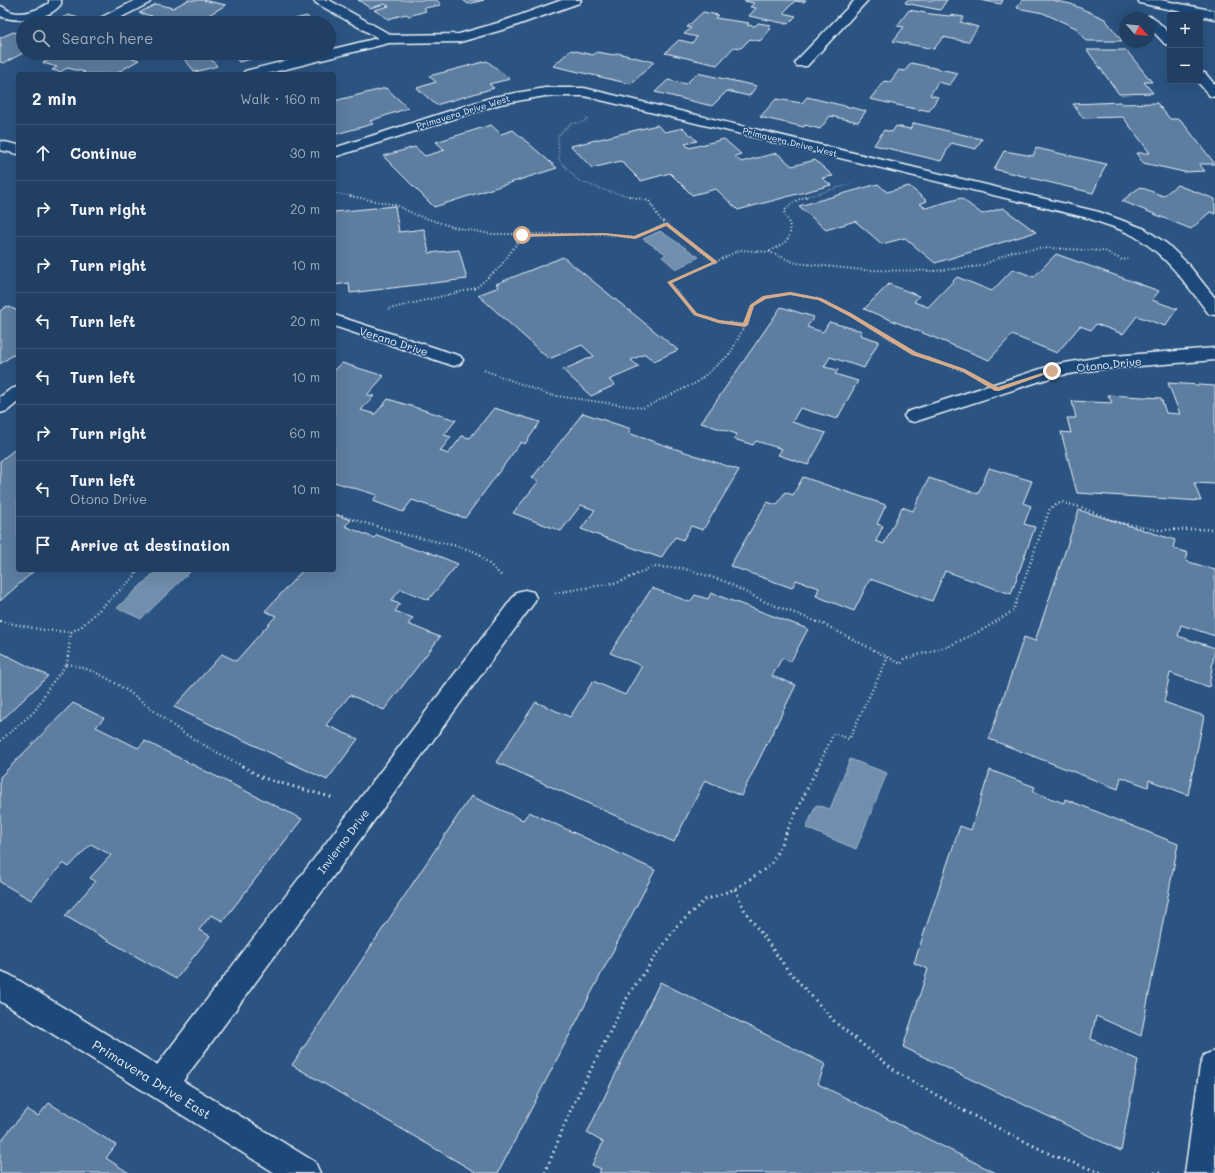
<!DOCTYPE html>
<html lang="en">
<head>
<meta charset="utf-8">
<style>
  :root { --surface:#203f62; --page:#2d4a6b; --text:#f1f3f6; --muted:#a2afbe; --line:#3d5877 }
  body { margin:0; font-family:Mali,sans-serif; background:var(--page); color:var(--text) }
  .controls { position:absolute; right:12px; top:12px; display:grid; overflow:hidden; border-radius:4px; box-shadow:0 4px 16px #0002 }
  .controls button { width:36px; height:36px; display:grid; place-items:center; padding:0; border:0; border-bottom:1px solid var(--line); background:var(--surface); color:var(--text); font:20px sans-serif }
  .compass { position:absolute; left:1119px; top:12px; width:36px; height:36px; border-radius:50%; background:var(--surface); box-shadow:0 4px 16px #0002; rotate:117deg }
  .stop { position:absolute; width:12px; height:12px; margin:-9px; border:3px solid #d6ab8b; border-radius:50%; background:#fff }
  .stop.end { background:#d6ab8b; border-color:#fff; box-shadow:0 1px 4px #0008 }
  .list { margin:0; padding:0; list-style:none }
  h2 { display:flex; justify-content:space-between; align-items:center; height:52px; margin:0; padding:0 16px; font-size:17px }
  h2 small { font-size:13px; font-weight:400; color:var(--muted) }
  .list li { display:grid; grid-template-columns:26px 1fr auto; gap:12px; align-items:center; box-sizing:border-box; height:56px; padding:0 16px; border-top:1px solid var(--line) }
  .list b { display:block; font-size:15px; white-space:nowrap }
  .list p { margin:0; font-size:13px; white-space:nowrap; color:var(--muted) }
  .list em { font-size:13px; font-style:normal; color:var(--muted) }
  .icon { flex:none; width:22px; height:22px; fill:none; stroke:currentColor; stroke-width:2; stroke-linecap:round; stroke-linejoin:round }
  .map { position:relative; flex:none; width:1215px; height:1173px; overflow:hidden }
  .search { position:absolute; background:var(--surface); box-shadow:0 4px 16px #0002; left:16px; top:16px; width:320px; height:44px; display:flex; align-items:center; gap:10px; box-sizing:border-box; padding:0 14px; border-radius:22px; color:var(--muted); font-size:15px }
  .panel { position:absolute; background:var(--surface); box-shadow:0 4px 16px #0002; left:16px; top:72px; width:320px; height:500px; border-radius:4px }
  .map>svg:first-child { display:block }
</style>
</head>
<body>
<div class="map">
<svg width="1215" height="1173" viewBox="0 0 1215 1173">
  <rect width="100%" height="100%" fill="#2b5482"/>
  <filter id="ink" filterUnits="userSpaceOnUse"><feTurbulence type="fractalNoise" baseFrequency=".025" numOctaves="2"/><feDisplacementMap in="SourceGraphic" scale="8" xChannelSelector="R" yChannelSelector="G"/><feConvolveMatrix kernelMatrix="1 2 1 2 8 2 1 2 1" color-interpolation-filters="sRGB"/></filter>
  <g filter="url(#ink)">
    <!-- water -->
    <path fill="#708ead" stroke="#a0b6cb" d="M660 231 699 257 676 269 662 257 666 254 643 239Z
      M152 570H192L141 619 117 608 155 572Z
      M850 759 887 773 856 849 806 828 816 805 830 809Z"/>
    <!-- building -->
    <path fill="#5d7da1" stroke="#e8f1f8" d="M188 0H203L226 5 195 23H176L179 22 161 17 155 20 148 18 152 16 139 13 156 4 173 8Z
      M358 0H437L441 5 424 8 426 11 409 16 406 14 388 19 374 10 389 6 385 4 370 8Z
      M463 0H484L468 4Z
      M745 0H806L804 2 795 1 783 13 796 16 788 24 749 16 756 8 750 7 754 3 744 1Z
      M907 0H947L940 10 905 3Z
      M980 0H1003L1001 4Z
      M1022 0H1051L1071 4 1105 19 1122 41H1086L1076 28 1043 13 1017 8Z
      M909 10 931 14 949 16 950 15 964 17 960 22 978 27 968 42 943 37 934 49 893 41 904 27 897 26Z
      M703 12 718 15 715 18 749 23 747 25 755 26 758 23 771 25 768 29H771L760 41 750 39 741 48 734 47 717 65 665 53 679 40 692 43 697 37 684 34 691 28 687 27Z
      M68 15 86 20 79 23H52Z
      M307 16 314 23H279Z
      M13 32 23 34V53L4 63 0 62V46L2 45 0 44V38Z
      M571 50 593 55 597 52 614 55 617 53 654 62 631 84 553 66Z
      M1087 50H1126L1152 82H1144L1153 93 1119 94Z
      M63 53H112L139 60 115 74H82L85 72 67 68 60 72 52 70 57 67 43 63Z
      M179 53H206L217 66 195 72Z
      M231 53H275L239 62Z
      M487 61 510 79 489 84 494 88 436 105 417 88 436 82 429 76Z
      M911 63 958 73 950 85 938 82 930 95 938 97 929 111 921 109 920 110 870 99 884 81 890 82 899 70 905 71Z
      M697 73 757 86 749 96 727 91 712 106 655 92 668 80 686 84Z
      M386 88 408 108 370 121 373 124 336 134 334 132V101Z
      M807 97 866 111 858 122 830 116 820 129 805 125 804 127 760 117 776 99 802 103Z
      M1121 102 1122 104 1157 103 1170 119H1180L1215 164H1199L1205 171 1184 172 1143 163 1136 153H1150L1123 117 1083 118 1073 104Z
      M914 123 982 139 976 149 951 143 941 161 874 145 884 130 892 132 896 126 910 129Z
      M491 125 501 134 513 130 557 168 434 207 383 156 415 147 425 156 445 150 436 142Z
      M657 125 665 132 683 128 697 141 685 144 689 148 724 139 741 154 735 156 741 162 777 153 792 166 815 160 833 176 822 178 831 185 738 210 716 189 692 195 670 173 641 181 621 161 592 168 571 146Z
      M1036 148 1106 164 1093 193 994 169 1004 151 1033 156Z
      M878 184 887 192 909 186 927 201 920 204 926 208 961 198 982 214 1003 208 1036 232 935 263 905 238 882 244 855 221 826 230 799 206Z
      M1177 185 1215 199V214L1210 212 1191 229 1122 201 1140 187 1163 196Z
      M395 206 399 232 424 229 429 253 459 250 467 279 350 293 349 283 334 285V212Z
      M1056 254 1159 291 1152 300 1177 309 1165 326 1137 316 1123 334 1096 324 1091 330 1080 326 1057 353 1012 335 989 360 864 309 889 284 919 296 914 302 928 307 957 277 992 291 1013 269 1034 277Z
      M563 257 678 350 654 361 645 354 631 360 639 367 609 380 615 385 591 396 563 370 594 356 582 345 549 359 478 295 499 287 496 284Z
      M7 306 18 311V355H13L0 364V311Z
      M781 307 814 317 807 327 823 332 829 322 862 331 860 335 879 341 864 368 830 357 824 367 838 370 835 374 858 381 837 419 800 408 792 422 826 433 808 465 778 455 782 449 756 441 753 445 734 439 737 434 701 423Z
      M342 363 384 376 367 395 374 396 361 410 375 414 388 399 456 420 444 435 451 437 440 451 448 454 462 436 470 438 494 408 540 422 525 444 521 442 465 518 412 500 403 512 373 501 377 495 334 482V371Z
      M1168 383 1215 386V484L1194 483 1201 501 1077 493 1061 432 1071 433 1067 418H1076L1072 401 1112 403 1108 395 1161 398 1166 413 1180 414Z
      M583 413 631 429 628 433 739 470 703 530 691 526 683 540 675 537 661 558 581 529 595 510 581 505 561 531 513 513 539 481 532 478Z
      M18 447V570H35L0 601V461Z
      M989 468 1032 481 1023 503 1031 506 1024 524 1035 527 1011 594 945 571 932 601 870 579 854 611 816 596 819 588 796 580 792 588 730 566 767 502 777 505 785 492 793 495 803 477 886 505 877 524 883 526 876 541 884 544 902 507 913 511 929 478 978 494Z
      M1079 510 1175 540 1173 548 1188 553 1186 561 1215 570V636L1181 625 1178 636 1215 648 1209 687 1170 673 1164 702 1204 716 1188 795 1149 780 1148 787 1121 777 1118 789 989 739 1024 637 1035 641Z
      M334 514 351 520 345 526 374 538 377 535 419 551 421 549 458 564 428 600 401 589 391 601 400 604 395 611 413 618 408 624 440 637 384 710 350 695 326 725 358 739 327 780 174 707 222 654 236 661 276 616 265 611 303 570H334Z
      M652 588 690 602 695 595 708 599 711 593 808 629 791 661 782 658 772 676 796 685 741 796 705 780 674 842 496 762 536 702 570 717 593 681 625 695 642 666 610 653Z
      M0 652 48 676 0 722Z
      M73 703 104 718 96 727 138 748 145 741 302 819 223 921 211 915 199 930 210 936 176 979 65 916 95 882 90 878 111 855 91 844 69 867 63 863 31 900 0 882V777Z
      M990 770 1035 787 1033 792 1064 803 1065 799 1178 844 1141 1036 1096 1016 1091 1039 1138 1060 1121 1151 903 1047 928 969 914 963 960 826 971 830Z
      M471 796 523 820 529 812 655 870 498 1173H477L292 1065Z
      M660 982 825 1064 818 1084 996 1173H599L601 1169 592 1165 603 1142 587 1133Z
      M49 1103 116 1145 106 1158 129 1173H0V1142L27 1109 38 1116Z"/>
    <g fill="none" stroke-linecap="round" stroke-linejoin="round">
      <!-- service casing -->
      <g stroke="#e8f1f8" stroke-width="3">
        <path id="service" d="M136 0H151L149 3 110 23H94L96 20Z
          M314 0H329L391 35 459 34 501 22 562 0H581L579 3 509 28 460 42 389 43 266 74H243L245 71 318 53H329V50L378 38 316 3Z"/>
      </g>
      <!-- minor casing -->
      <g stroke="#e8f1f8" stroke-width="3">
        <path id="minor" d="M49 0H61V4C50 20 17 23 0 16V6C5 7 7 11 12 12 24 15 39 10 49 3Z
          M855 0H868L807 66H797L795 63 797 60Z
          M1138 0H1161L1215 11V19L1144 4 1140 3Z
          M1149 16 1153 17 1170 34V45L1165 44 1149 27V18H1144Z
          M1200 72 1205 73 1215 85V97L1210 96 1197 81H1200Z
          M545 88H584L1099 212 1145 229 1167 244 1187 263 1215 298V315L1209 314C1187 285 1166 254 1134 236 1120 228 1103 224 1088 218L584 96H545L500 104 334 157V148L493 97Z
          M0 141 18 145V154L0 150Z
          M334 315 460 356 463 360 460 364 454 366 334 326Z
          M1215 348V360L1101 369 1056 376 914 422 907 420 904 416 907 412 1053 365 1101 357Z
          M18 387V402L7 411 0 413V397L11 389Z
          M525 590 533 592 536 598 533 604 183 1081 315 1162 320 1173H275L0 1001V971L10 975 157 1065 517 592Z
          M1215 1051V1173H1185L1200 1066 1204 1055Z"/>
      </g>
      <!-- path-far3 -->
      <path stroke="#e8f1f8" stroke-width="1.5" stroke-dasharray="0.5 2" stroke-linecap="butt" d="M587 119 583 122 570 124 558 136 559 160 579 181 607 191 633 197
        M334 193 356 197
        M805 197 851 184"/>
      <!-- path-far2 -->
      <path stroke="#e8f1f8" stroke-width="2" stroke-dasharray="1 2.5" stroke-linecap="butt" d="M350 196 396 205 416 215 453 227 491 234H605L635 238 666 224
        M629 196 649 201 660 219 715 262 740 250 769 252 796 263 863 270 935 271 981 266 1013 251 1049 248 1105 251 1122 260 1128 259
        M770 251C792 241 795 233 784 212 790 203 798 199 809 196
        M715 262 669 282 695 314 718 321 745 325
        M389 309 476 288 500 267 522 236
        M481 369 550 395 643 408 696 383 730 354 745 325 752 306 765 297 790 293 819 299 849 314 914 353 963 371"/>
      <!-- path-far1 -->
      <path stroke="#e8f1f8" stroke-width="2.5" stroke-dasharray="1 3" stroke-linecap="butt" d="M334 514 407 535 457 546 476 552 503 577
        M555 593 620 582 652 567 682 568 724 581 763 601 823 624 901 664 904 659 949 646 984 629 1013 611 1050 508 1062 502 1083 508 1116 522 1157 530 1215 529
        M0 621 43 630 71 632 82 626 136 575V570
        M71 632 67 664C113 672 145 706 182 732 202 745 223 755 244 767
        M0 741 35 711 49 687 67 664
        M818 767 834 733 849 739 888 657"/>
      <!-- path -->
      <path stroke="#e8f1f8" stroke-width="3" stroke-dasharray="1.5 4" stroke-linecap="butt" d="M242 766 263 778 334 798
        M735 889 745 911 787 969 836 1023 898 1073 966 1112 1054 1156 1102 1173
        M545 1173 571 1109 629 994 677 926 705 900 735 889 771 865 818 766
        M1154 1173 1165 1172"/>
      <!-- service -->
      <use href="#service" fill="#1f4a7a" fill-rule="evenodd"/>
      <!-- minor -->
      <use href="#minor" fill="#1f4a7a" fill-rule="evenodd"/>
    </g>
  </g>
  <!-- route -->
  <path fill="#d6ab8b" d="M665 223H668L718 262 672 283 697 313 719 320 743 323 750 305 763 296 790 292 821 298 851 313 916 352 965 369 998 387 1051 370 1055 371 999 391H995L961 371 912 355 847 315 818 300 790 295 766 299 754 306 748 325 745 327 718 323 694 315 667 282 712 262 666 226 635 239 605 235 522 237 520 235 522 234 605 233 634 236Z"/>
  <g text-anchor="middle" dominant-baseline="central" stroke-width="3" stroke-linejoin="round" paint-order="stroke">
    <!-- far-street labels -->
    <g font-size="9" fill="#e8f1f8" stroke="#1f4a7a">
      <text transform="translate(463 112) rotate(-17)">Primavera Drive West</text>
      <text transform="translate(790 142) rotate(14)">Primavera Drive West</text>
    </g>
    <!-- street labels -->
    <g font-size="11" fill="#e8f1f8" stroke="#1f4a7a">
      <text transform="translate(394 341) rotate(18)">Verano Drive</text>
      <text transform="translate(1109 364) rotate(-6)">Otono Drive</text>
      <text transform="translate(343 841) rotate(-53)">Invierno Drive</text>
    </g>
    <!-- near-street labels -->
    <g font-size="13" fill="#e8f1f8" stroke="#1f4a7a">
      <text transform="translate(152 1079) rotate(32)">Primavera Drive East</text>
    </g>
  </g>
</svg>
<div class="controls">
<button>+</button>
<button>−</button>
</div>
<svg class="compass" viewBox="-18 -18 36 36"><path d="M0-13l5 13h-10z" fill="#e53935"/><path d="M0 13l5-13h-10z" fill="#a2afbe"/></svg>
<div class="stop" style="left:522px;top:235px"></div>
<div class="stop end" style="left:1052px;top:371px"></div>
<div class="search"><svg class="icon" aria-label="search" viewBox="0 0 24 24"><circle cx="10" cy="10" r="6"/><path d="M15 15l6 6"/></svg>Search here</div>
<section class="panel">
<h2>2 min<small>Walk · 160 m</small></h2>
<ul class="list">
<li><svg class="icon" aria-label="ahead" viewBox="0 0 24 24"><path d="M12 20V5M6 11l6-6 6 6"/></svg><div><b>Continue</b></div><em>30 m</em></li>
<li><svg class="icon" aria-label="right" viewBox="0 0 24 24"><path d="M7 20v-9h11M14 6l5 5-5 5"/></svg><div><b>Turn right</b></div><em>20 m</em></li>
<li><svg class="icon" aria-label="right" viewBox="0 0 24 24"><path d="M7 20v-9h11M14 6l5 5-5 5"/></svg><div><b>Turn right</b></div><em>10 m</em></li>
<li><svg class="icon" aria-label="left" viewBox="0 0 24 24"><path d="M17 20v-9H6M10 6l-5 5 5 5"/></svg><div><b>Turn left</b></div><em>20 m</em></li>
<li><svg class="icon" aria-label="left" viewBox="0 0 24 24"><path d="M17 20v-9H6M10 6l-5 5 5 5"/></svg><div><b>Turn left</b></div><em>10 m</em></li>
<li><svg class="icon" aria-label="right" viewBox="0 0 24 24"><path d="M7 20v-9h11M14 6l5 5-5 5"/></svg><div><b>Turn right</b></div><em>60 m</em></li>
<li><svg class="icon" aria-label="left" viewBox="0 0 24 24"><path d="M17 20v-9H6M10 6l-5 5 5 5"/></svg><div><b>Turn left</b><p>Otono Drive</p></div><em>10 m</em></li>
<li><svg class="icon" aria-label="arrive" viewBox="0 0 24 24"><path d="M6 21V4h12l-3 4 3 4H6"/></svg><div><b>Arrive at destination</b></div></li>
</ul>
</section>
</div>
</body>
</html>
